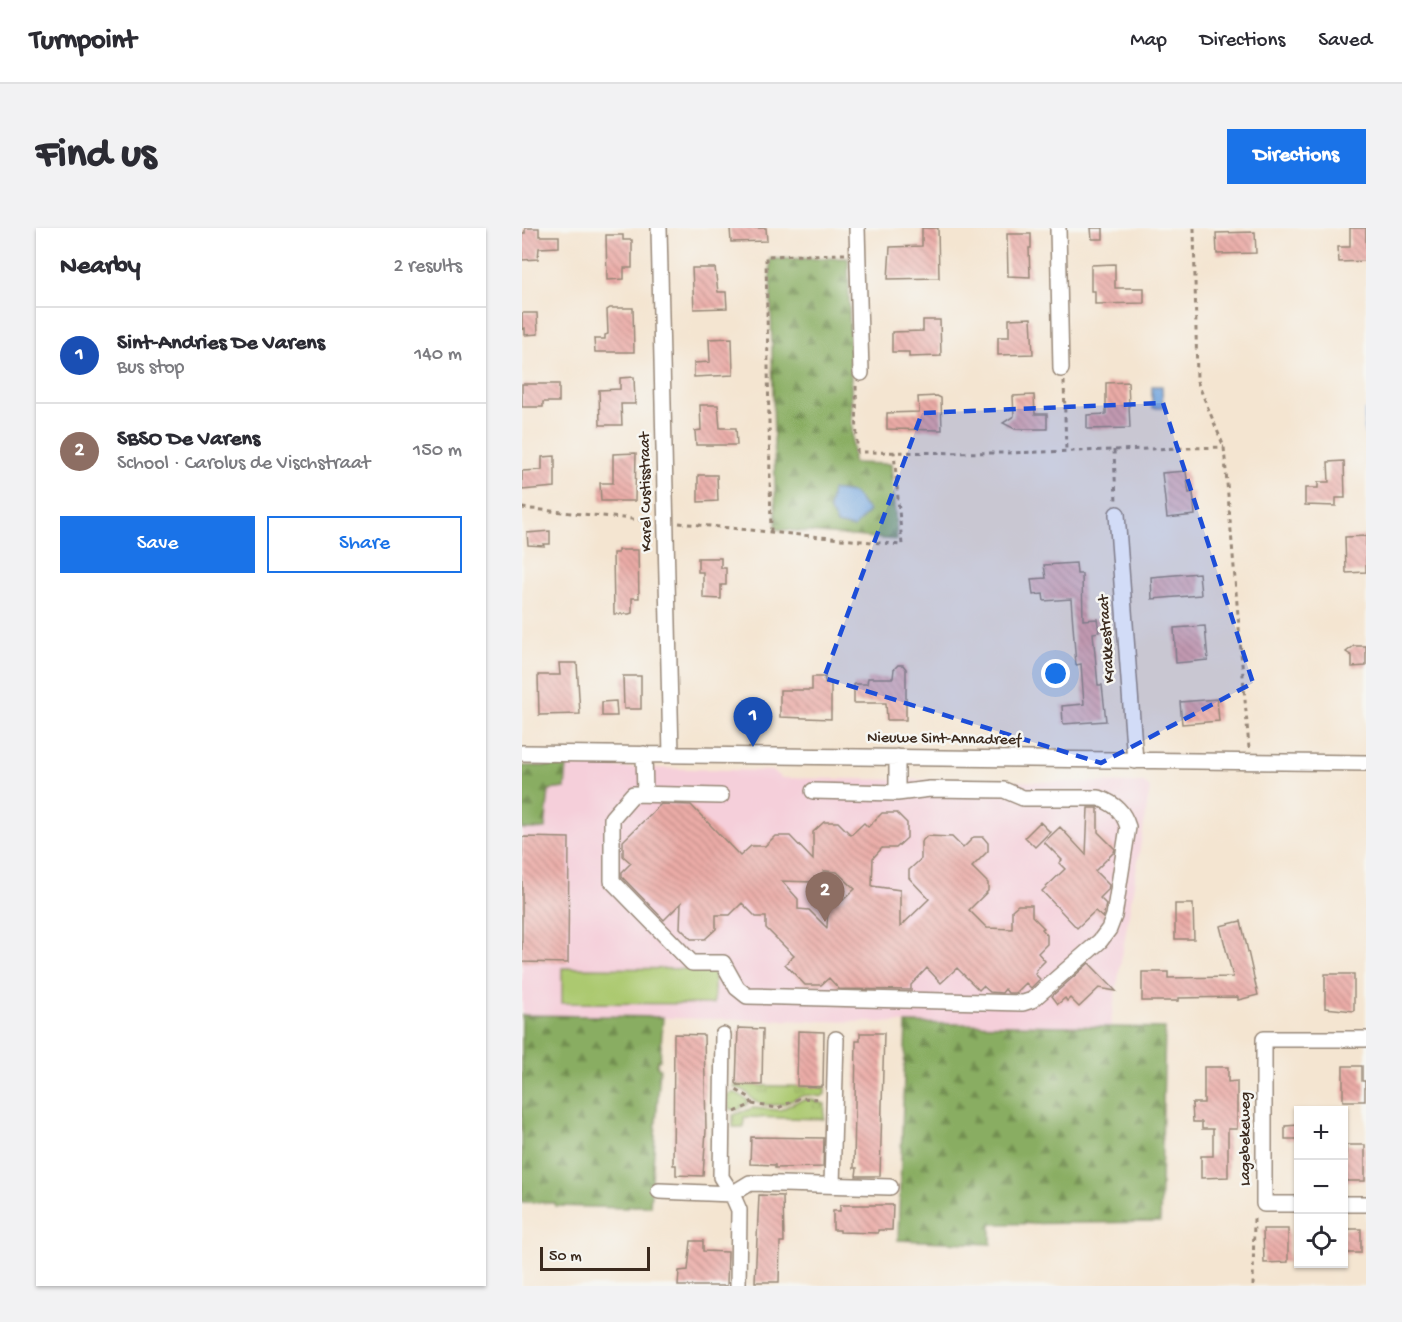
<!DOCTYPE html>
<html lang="en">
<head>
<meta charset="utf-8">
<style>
  :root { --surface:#fff; --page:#f2f2f3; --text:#2b2b33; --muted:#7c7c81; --line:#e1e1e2; --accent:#1a73e8 }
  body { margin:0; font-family:"Gochi Hand",sans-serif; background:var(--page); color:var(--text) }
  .controls { position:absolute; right:18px; bottom:18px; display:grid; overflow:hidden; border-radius:0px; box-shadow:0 2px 4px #0004 }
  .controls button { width:54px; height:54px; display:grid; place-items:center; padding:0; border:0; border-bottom:2px solid var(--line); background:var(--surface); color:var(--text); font:30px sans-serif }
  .scale { position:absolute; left:18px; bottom:15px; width:110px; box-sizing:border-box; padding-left:6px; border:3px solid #3b2a1e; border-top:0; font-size:16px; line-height:21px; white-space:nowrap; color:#3b2a1e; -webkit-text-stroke:4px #f6f6f2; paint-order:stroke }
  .you { position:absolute; left:534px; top:446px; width:21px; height:21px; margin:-15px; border:4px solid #fff; border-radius:50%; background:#1a73e8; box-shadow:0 0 0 9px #1a73e833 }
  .badge { display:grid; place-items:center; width:39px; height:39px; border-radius:50%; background:var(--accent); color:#fff; font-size:20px; font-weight:700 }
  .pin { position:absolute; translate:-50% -50px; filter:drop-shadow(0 2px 3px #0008) }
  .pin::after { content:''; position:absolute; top:32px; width:21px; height:18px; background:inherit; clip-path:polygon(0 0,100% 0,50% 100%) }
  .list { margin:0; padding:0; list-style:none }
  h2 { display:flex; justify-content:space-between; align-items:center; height:78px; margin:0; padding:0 24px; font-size:26px }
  h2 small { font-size:20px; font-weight:400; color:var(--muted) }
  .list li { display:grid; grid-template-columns:39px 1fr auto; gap:18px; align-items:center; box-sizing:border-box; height:96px; padding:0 24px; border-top:2px solid var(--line) }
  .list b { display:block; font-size:22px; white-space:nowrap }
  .list p { margin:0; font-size:20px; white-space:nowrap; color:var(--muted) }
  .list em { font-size:20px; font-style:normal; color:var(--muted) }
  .actions { display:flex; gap:12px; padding:18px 24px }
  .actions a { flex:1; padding:14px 0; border:2px solid var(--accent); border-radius:0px; text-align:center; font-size:21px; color:var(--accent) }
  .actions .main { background:var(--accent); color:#fff }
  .icon { flex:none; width:33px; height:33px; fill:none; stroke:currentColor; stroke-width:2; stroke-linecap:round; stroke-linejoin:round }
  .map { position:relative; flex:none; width:844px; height:1058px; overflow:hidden; border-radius:0px }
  header { display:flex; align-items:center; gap:36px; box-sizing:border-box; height:84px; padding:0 30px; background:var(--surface); border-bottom:2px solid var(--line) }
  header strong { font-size:28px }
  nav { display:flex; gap:33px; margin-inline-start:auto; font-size:21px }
  .intro { display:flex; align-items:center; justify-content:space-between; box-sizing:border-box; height:144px; padding:0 36px }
  h1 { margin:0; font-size:42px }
  .button { padding:15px 27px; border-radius:0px; background:var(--accent); color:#fff; font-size:21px; font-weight:700 }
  main { display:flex; gap:36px; padding:0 36px }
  aside { flex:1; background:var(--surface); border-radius:0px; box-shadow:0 2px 4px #0004 }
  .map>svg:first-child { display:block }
</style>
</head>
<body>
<header>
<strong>Turnpoint</strong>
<nav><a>Map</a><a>Directions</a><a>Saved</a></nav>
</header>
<div class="intro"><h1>Find us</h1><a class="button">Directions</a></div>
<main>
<aside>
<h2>Nearby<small>2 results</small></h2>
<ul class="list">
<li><span class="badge" style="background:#1a4fb4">1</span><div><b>Sint-Andries De Varens</b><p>Bus stop</p></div><em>140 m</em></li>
<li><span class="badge" style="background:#8d6e63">2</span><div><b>SBSO De Varens</b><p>School · Carolus de Vischstraat</p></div><em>150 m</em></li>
</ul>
<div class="actions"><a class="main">Save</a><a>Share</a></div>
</aside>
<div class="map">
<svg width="844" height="1058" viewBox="0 0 844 1058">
  <defs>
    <pattern id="grass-tufts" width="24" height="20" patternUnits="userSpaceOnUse" patternTransform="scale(1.5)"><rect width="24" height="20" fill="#acc970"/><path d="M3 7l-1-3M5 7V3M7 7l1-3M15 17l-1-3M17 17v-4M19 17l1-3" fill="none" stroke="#8da35b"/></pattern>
    <pattern id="forest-firs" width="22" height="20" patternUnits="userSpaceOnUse" patternTransform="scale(1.5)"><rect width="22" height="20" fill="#89ad62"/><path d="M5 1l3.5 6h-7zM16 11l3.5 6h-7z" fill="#718d50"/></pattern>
    <pattern id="building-back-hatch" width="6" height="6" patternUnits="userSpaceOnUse" patternTransform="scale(1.5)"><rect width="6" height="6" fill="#ebaca7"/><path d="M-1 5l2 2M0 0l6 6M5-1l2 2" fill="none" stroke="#c08c87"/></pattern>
  </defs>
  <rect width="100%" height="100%" fill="#f6f6f2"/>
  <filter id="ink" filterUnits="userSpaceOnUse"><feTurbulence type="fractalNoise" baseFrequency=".0167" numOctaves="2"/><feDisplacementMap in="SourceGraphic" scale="12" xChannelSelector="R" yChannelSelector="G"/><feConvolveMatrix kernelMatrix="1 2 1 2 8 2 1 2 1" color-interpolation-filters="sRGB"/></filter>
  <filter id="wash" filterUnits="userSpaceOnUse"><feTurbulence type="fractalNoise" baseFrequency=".008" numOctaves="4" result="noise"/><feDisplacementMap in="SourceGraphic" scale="24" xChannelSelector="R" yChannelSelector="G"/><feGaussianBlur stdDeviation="1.35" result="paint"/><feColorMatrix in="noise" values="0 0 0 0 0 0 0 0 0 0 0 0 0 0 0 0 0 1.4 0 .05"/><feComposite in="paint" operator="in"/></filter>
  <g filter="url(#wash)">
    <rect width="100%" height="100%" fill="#f4e5d1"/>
    <!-- built -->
    <path fill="#f5cfda" d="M45 538 250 543 260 550 622 555 628 560 588 799 0 787V601H23L27 562 43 559Z"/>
    <!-- grass -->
    <path fill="url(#grass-tufts)" stroke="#747a47" stroke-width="1.5" d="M212 857 303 859V866L299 869C273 862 271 878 253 877 248 877 240 877 234 874 225 870 229 861 212 860Z
      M209 865H215L226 872 225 877 215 882 207 881 205 867Z
      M287 871 303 876 302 891 222 889V899H211V887L231 880 258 882 276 873Z"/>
    <!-- forest -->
    <path fill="url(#forest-firs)" stroke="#626c40" stroke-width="1.5" d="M326 30 331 235 369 236 375 312 254 301 248 31Z
      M0 538H45L43 560 27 562 23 601H0Z
      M0 787 141 789 138 832H136L135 839 138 840 128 978H106V980L33 978V975L0 974Z
      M384 795 643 800 638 994 469 996V1016L376 1012Z"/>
    <!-- garden -->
    <path fill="#acc970" stroke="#747a47" stroke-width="1.5" d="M40 740 192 741V776L40 775Z"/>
    <!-- water -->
    <path fill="#72a4dd" stroke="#56677e" stroke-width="1.5" d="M630 158H640L641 180H630Z
      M310 262 331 265 347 283 332 300 315 296 307 281Z"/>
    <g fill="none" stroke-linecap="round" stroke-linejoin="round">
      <!-- stream -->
      <path stroke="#72a4dd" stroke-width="4.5" d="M844 205V184"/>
    </g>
    <g id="blocks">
      <!-- building -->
      <path fill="url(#building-back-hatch)" fill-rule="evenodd" d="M3 0H17V8H37V19L17 20 16 31 0 32V5H3Z
        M208 0H244L245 13 209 14Z
        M400 0H416L417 50 366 51 368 19 400 18Z
        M569 0H581V11H570Z
        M828 0H844V33L817 34 816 19H828Z
        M733 4 734 25 695 26 694 5Z
        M485 6H509V20H507L508 49 486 48Z
        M84 7H101V12H110V40H102V51L85 52Z
        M593 36V60H622V75L573 76V63H569V37Z
        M170 40H193L196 64H204L205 80 172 81Z
        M88 80H111L112 124H73L72 111H83V107L86 106 85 82Z
        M0 85H15L16 106 3 107V100L0 101Z
        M509 90 511 126 476 127V109H487V91Z
        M401 92H418L419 128 387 129V124H370V104L401 103Z
        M210 110 211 147 172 149V135L188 134 187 111Z
        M112 149 113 176H99L100 197H78L77 162 98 161V150Z
        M606 154 608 200 565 201V187L584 186V155Z
        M0 156H37V174H21V179H0Z
        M512 167 513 186H525V201H493L481 195 492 188 491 168Z
        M415 168 419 170 420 202 365 201V185L397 184 396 169Z
        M178 177H196L198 200H214L215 217H174L173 203 179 202Z
        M114 225 113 273H79L78 255H91V226Z
        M33 228V259L0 262V243L20 242V229Z
        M822 233 823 270H814V278L783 277V260H796V254H807L806 234Z
        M664 243 667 265 671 264 673 287 645 290 640 245Z
        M176 247H195L196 273 176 274Z
        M28 303V316H21L22 318 6 317 5 305Z
        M844 308V344L824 345 823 309Z
        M96 322H116L117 370H110V385L107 386H92L91 325H96Z
        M176 330H199V340H204V357H199V371L181 370V344H176Z
        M554 335 555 346H560L561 392 575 391 577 404 571 405 576 457H580L584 493 541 496 540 478 562 476 559 436 554 437 549 371 522 373 521 366 511 367 509 351 524 350 522 337Z
        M677 345 679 367 630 371 629 349Z
        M683 398 686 432 654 435 652 400Z
        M832 418H844V438L830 439V428L824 424Z
        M37 435H55L58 486 17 487 16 447H38Z
        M376 437H381L384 441V492H365L364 475H332V456H345L346 450H371L372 441Z
        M101 448H119V481H102Z
        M290 449H303V455H309V491L258 489V462H290Z
        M695 471 697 493 660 496 658 474Z
        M94 473 95 488H80V474Z
        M139 576 169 577 218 628 229 618H243L253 608H268L291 632V604L302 594H316L329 607 342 595 346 599 360 585H375L385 595V610L374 620H360L351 630 350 658 378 662V699L407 671 387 650V642L399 631V614L405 608 430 609 441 620 452 609H461L466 615V623L450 639 466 655V663L447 682 465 700 490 701V682L496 677H510V688L522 700 520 701 525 707V716L516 725 523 733 514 742 515 744 513 746 518 751 509 760 504 755 494 765H486L483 761 480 765 468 764 461 758 457 762 435 740 419 755 405 740 389 757V762L317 761 307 750 299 757H283L263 736 272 728 244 700V689H234L220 675 208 687H194V701L183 711H169L158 700 159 675 142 692 100 649V644L109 635 101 628V613ZM302 643 315 644 333 661 321 672H312L306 678 305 700 287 682 276 681V671L260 653 291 654Z
        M566 580H576V604L593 621 592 624 573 643 587 657 586 662 578 670 584 676 581 690 573 683 555 700 520 663 543 641 537 635 540 632 522 614 538 599 564 627Z
        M518 594 528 604 513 619 503 609Z
        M0 609 47 610 46 735 0 734Z
        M653 676H671L672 711H653Z
        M719 693 736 767 716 772V769L656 770V773H620V744H646V750L711 749 698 698Z
        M567 735 594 763 577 760 557 779 548 770 545 773 543 770 536 776 530 768Z
        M803 746H832V783L803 780Z
        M216 800 241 801 240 857H216L214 855Z
        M276 803 302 804 301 857H299V859L275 858Z
        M338 805H362L358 948H334L335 940H332L334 813H338Z
        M152 806 182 807 184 902 181 948 154 947V937H151Z
        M821 838H840V853H843V873H821Z
        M682 839H706V854L715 853V901H706V949L679 950V928H691V901H680V894H671L670 875H682Z
        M777 897V911H763V898Z
        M229 909 302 910 301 939 253 940V937L228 936Z
        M824 917H843V953H824Z
        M237 967 261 968 262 1014H258L257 1054H233Z
        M318 977H371L370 1002H356V1005L318 1004V1002H311V983H318Z
        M741 1001H766V1034L742 1035Z
        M822 1001H839V1025H822Z
        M169 1013H181V1023L206 1024 205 1058H156L157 1043 166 1042Z"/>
    </g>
  </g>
  <g filter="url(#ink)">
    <use href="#blocks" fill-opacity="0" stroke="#988878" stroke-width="1.5"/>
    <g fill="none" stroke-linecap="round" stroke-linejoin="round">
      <!-- minor casing -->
      <g stroke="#988878" stroke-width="18">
        <path id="minor" d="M137 0 149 527
          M335 0 339 145
          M536 0 539 141
          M595 286 613 533
          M0 525 844 535
          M122 526 123 566
          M375 565V529
          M199 568 111 566 90 590V653L170 735H201L215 760 225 768 501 775 510 772 578 713 587 701 592 688 606 599C601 583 593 576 577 570H501L482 562 408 561 375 565 291 563
          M201 807 199 949 210 966 217 982 216 1058
          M310 957 314 811
          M137 963 210 966 228 955 368 959
          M776 976H742V811H844
          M822 976H844"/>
      </g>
      <!-- path -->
      <path stroke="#988878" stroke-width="3" stroke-dasharray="4.5 4.5" stroke-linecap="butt" d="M672 0 675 153 702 219 727 520
        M542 153 544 223
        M334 158 335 224 481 225 702 219
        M592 222 594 274
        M0 280 130 293
        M157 295 380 317 372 224
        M249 304 244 28 323 26
        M230 876 256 880 278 870 298 871
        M213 884 230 876 227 869 214 862
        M731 1058 732 990 734 987"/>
      <!-- minor -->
      <use href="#minor" stroke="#fff" stroke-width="15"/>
    </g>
  </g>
  <!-- marked area -->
  <path fill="#1d4ed8" fill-opacity="0.2" stroke="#1d4ed8" stroke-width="4.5" stroke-dasharray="12 8" stroke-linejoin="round" d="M641 175 731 455 579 535 302 450 400 185Z"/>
  <g text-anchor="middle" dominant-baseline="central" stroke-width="5" stroke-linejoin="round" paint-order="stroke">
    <!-- street labels -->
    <g font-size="16" fill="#3b2a1e" stroke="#f6f6f2">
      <text transform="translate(125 264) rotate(-91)">Karel Custisstraat</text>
      <text transform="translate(586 411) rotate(-94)">Krakkestraat</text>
      <text transform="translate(422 512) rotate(1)">Nieuwe Sint-Annadreef</text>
      <text transform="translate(724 911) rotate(-90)">Lagebekeweg</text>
    </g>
  </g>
</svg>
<div class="controls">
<button>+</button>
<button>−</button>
<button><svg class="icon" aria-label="locate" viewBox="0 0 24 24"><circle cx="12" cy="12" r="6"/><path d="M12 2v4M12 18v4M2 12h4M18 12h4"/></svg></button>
</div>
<div class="scale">50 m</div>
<div class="you"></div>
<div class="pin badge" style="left:231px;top:519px;background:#1a4fb4">1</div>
<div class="pin badge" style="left:303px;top:694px;background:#8d6e63">2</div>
</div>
</main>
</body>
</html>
